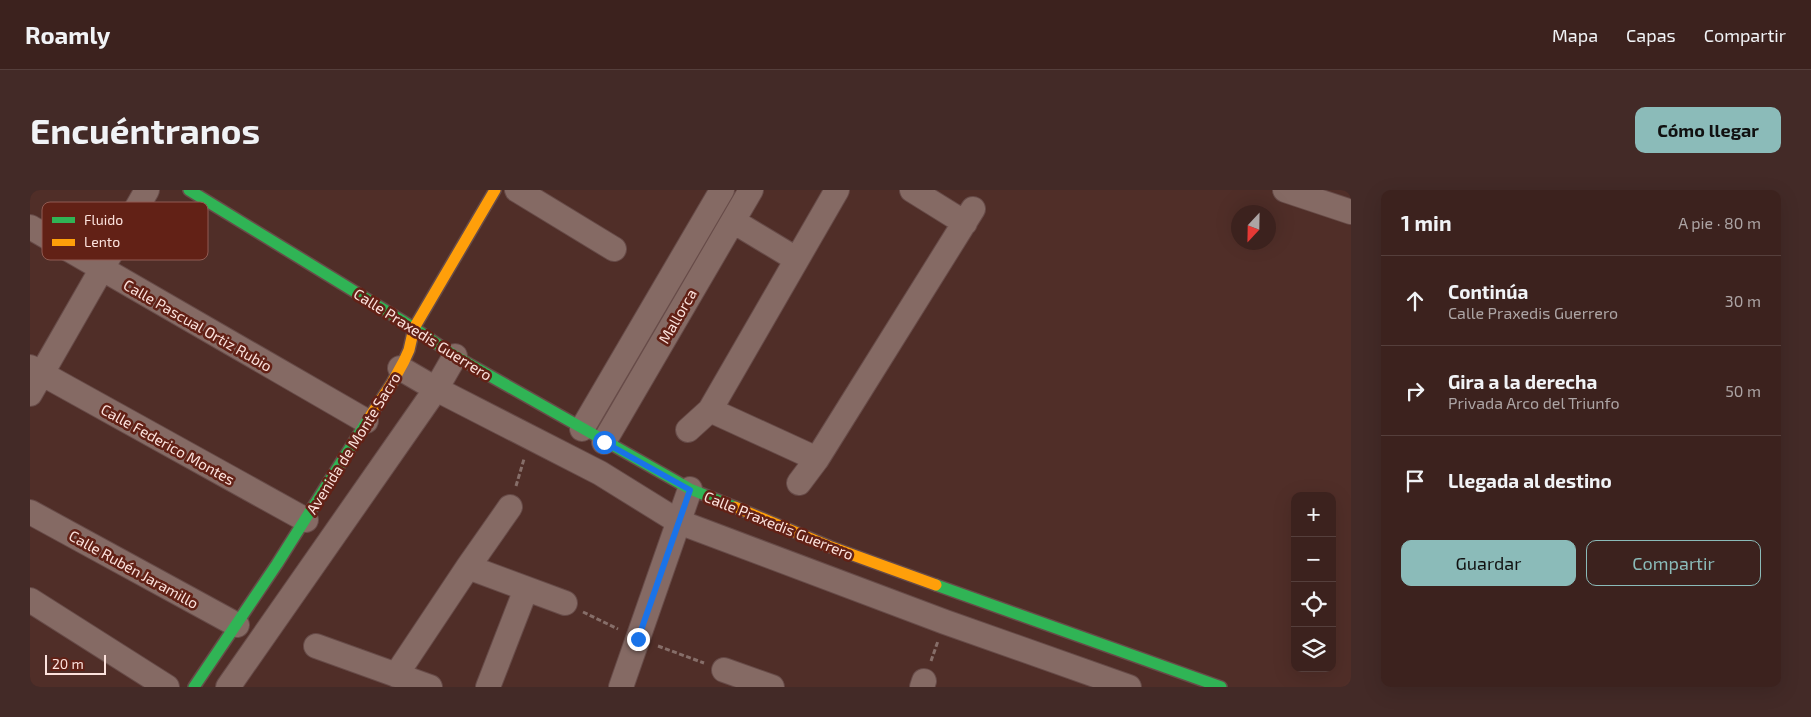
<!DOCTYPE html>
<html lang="es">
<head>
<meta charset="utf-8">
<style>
  :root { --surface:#3c221e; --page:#432a27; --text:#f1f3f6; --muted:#aca4a4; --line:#553f3c; --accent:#8bbbb9 }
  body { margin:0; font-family:"Exo 2",sans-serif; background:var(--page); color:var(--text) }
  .controls { position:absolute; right:15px; bottom:15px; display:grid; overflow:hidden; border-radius:10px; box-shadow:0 5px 20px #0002 }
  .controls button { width:45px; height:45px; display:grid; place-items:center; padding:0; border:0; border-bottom:1px solid var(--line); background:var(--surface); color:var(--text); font:25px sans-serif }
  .compass { position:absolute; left:1201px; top:15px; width:45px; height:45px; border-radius:50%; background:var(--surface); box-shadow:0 5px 20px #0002; rotate:202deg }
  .scale { position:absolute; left:15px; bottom:12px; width:61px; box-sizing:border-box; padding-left:5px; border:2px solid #fce2dd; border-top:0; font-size:14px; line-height:18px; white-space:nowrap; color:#fce2dd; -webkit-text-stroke:4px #622116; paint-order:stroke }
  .stop { position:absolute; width:15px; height:15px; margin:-11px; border:4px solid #1a73e8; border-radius:50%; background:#fff }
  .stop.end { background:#1a73e8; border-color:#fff; box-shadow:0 1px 5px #0008 }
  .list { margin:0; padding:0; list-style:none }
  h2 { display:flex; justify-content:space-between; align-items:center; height:65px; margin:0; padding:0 20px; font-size:21px }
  h2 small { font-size:16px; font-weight:400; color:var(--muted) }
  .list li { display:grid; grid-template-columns:32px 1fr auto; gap:15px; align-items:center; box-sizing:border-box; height:90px; padding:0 20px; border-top:1px solid var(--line) }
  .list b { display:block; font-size:19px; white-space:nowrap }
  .list p { margin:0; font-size:16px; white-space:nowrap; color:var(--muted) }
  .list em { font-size:16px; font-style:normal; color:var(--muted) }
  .actions { display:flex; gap:10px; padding:15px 20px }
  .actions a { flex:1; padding:11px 0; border:1px solid var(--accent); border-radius:10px; text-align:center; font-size:18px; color:var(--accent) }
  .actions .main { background:var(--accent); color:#111 }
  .icon { flex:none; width:28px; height:28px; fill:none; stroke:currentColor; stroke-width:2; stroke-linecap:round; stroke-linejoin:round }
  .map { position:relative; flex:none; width:1321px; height:497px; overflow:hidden; border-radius:10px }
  header { display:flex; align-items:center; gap:30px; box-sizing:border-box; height:70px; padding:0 25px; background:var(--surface); border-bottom:1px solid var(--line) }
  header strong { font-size:24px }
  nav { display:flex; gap:28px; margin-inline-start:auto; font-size:18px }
  .intro { display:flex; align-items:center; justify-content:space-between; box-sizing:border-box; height:120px; padding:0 30px }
  h1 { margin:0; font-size:35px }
  .button { padding:12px 22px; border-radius:10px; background:var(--accent); color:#111; font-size:18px; font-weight:700 }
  main { display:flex; gap:30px; padding:0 30px }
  aside { flex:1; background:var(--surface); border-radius:10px; box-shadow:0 5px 20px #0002 }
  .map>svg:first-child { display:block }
</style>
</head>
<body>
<header>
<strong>Roamly</strong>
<nav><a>Mapa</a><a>Capas</a><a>Compartir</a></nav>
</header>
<div class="intro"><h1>Encuéntranos</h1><a class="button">Cómo llegar</a></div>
<main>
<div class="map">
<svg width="1321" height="497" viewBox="0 0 1321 497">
  <rect width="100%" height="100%" fill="#502e28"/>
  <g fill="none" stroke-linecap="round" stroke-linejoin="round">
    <!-- street casing -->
    <g stroke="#674b48" stroke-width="26">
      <path id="street" d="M487 0 584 59
        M882 0 935 33
        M1255 0 1321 22
        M703 31 766 69
        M0 37 336 231
        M0 177 276 330
        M370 178 406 199 570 283 649 332 915 432 1099 497
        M0 204 117 0
        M680 220 787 269
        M552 239 692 0
        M658 240 680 220 807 0
        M574 252 721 0
        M769 293 787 269 943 19
        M0 322 207 435
        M438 377 535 413
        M0 410 137 497
        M286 456 400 497
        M694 480 742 497
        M366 485 438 377 480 317
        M198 497 406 199 425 166
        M458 497 496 399
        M591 497 660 299
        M892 497 894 491"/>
    </g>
    <!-- fast casing -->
    <g stroke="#674b48" stroke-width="14">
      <path id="fast" d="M159 0 384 138 425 166 660 299 705 317
        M906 395 1191 497
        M164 497 247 374 339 228"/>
    </g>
    <!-- slow casing -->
    <g stroke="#674b48" stroke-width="14">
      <path id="slow" d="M339 228 362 193 374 171 379 160 384 138 465 0
        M705 317 801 357 906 395"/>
    </g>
    <!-- path -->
    <path stroke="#866e69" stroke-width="3" stroke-dasharray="5 2.5" stroke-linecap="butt" d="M486 296 494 269
      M553 422 588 439
      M628 456 674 473
      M901 471 908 451"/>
    <!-- street -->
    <use href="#street" stroke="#856a64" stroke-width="24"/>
    <!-- fast -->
    <use href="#fast" stroke="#30b455" stroke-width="11"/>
    <!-- slow -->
    <use href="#slow" stroke="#ff9f0a" stroke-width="11"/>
  </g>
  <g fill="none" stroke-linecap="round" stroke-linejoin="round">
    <!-- route -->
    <path stroke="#1a73e8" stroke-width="6" d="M574 252 660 300 608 449"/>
  </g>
  <g text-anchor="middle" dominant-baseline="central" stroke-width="5" stroke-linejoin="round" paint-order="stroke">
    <!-- street labels -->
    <g font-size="15" fill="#fce2dd" stroke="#622116">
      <text transform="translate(647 126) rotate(-60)">Mallorca</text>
      <text transform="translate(168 135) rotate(30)">Calle Pascual Ortiz Rubio</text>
      <text transform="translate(393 144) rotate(32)">Calle Praxedis Guerrero</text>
      <text transform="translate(323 253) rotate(-58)">Avenida de Monte Sacro</text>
      <text transform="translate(138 254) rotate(29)">Calle Federico Montes</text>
      <text transform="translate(749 335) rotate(22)">Calle Praxedis Guerrero</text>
      <text transform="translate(104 379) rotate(29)">Calle Rubén Jaramillo</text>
    </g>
  </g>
  <!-- legend -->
  <rect x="12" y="12" width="166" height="58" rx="8" fill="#622116" stroke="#905b52" stroke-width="1"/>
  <rect x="22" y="27" width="23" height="6" fill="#30b455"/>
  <rect x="22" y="49" width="23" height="7" fill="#ff9f0a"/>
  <g font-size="14" fill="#fce2dd">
    <text x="54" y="35">Fluido</text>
    <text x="54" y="57">Lento</text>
  </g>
</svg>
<div class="controls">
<button>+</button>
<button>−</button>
<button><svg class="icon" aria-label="locate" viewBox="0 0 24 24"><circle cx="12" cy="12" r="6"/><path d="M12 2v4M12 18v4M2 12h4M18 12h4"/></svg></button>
<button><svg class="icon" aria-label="layers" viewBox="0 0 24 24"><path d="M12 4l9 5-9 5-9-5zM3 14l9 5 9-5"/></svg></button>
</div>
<svg class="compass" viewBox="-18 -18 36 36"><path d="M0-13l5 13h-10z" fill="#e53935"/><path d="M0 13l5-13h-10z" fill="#aca4a4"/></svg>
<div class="scale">20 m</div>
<div class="stop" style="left:574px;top:252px"></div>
<div class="stop end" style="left:608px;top:449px"></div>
</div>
<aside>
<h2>1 min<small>A pie · 80 m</small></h2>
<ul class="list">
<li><svg class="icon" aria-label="ahead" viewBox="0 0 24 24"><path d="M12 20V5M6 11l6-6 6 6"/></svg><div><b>Continúa</b><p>Calle Praxedis Guerrero</p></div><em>30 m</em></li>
<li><svg class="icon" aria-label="right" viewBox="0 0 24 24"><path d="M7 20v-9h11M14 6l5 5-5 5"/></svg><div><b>Gira a la derecha</b><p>Privada Arco del Triunfo</p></div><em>50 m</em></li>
<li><svg class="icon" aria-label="arrive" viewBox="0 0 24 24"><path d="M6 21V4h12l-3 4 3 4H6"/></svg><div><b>Llegada al destino</b></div></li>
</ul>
<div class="actions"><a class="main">Guardar</a><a>Compartir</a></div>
</aside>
</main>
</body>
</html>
